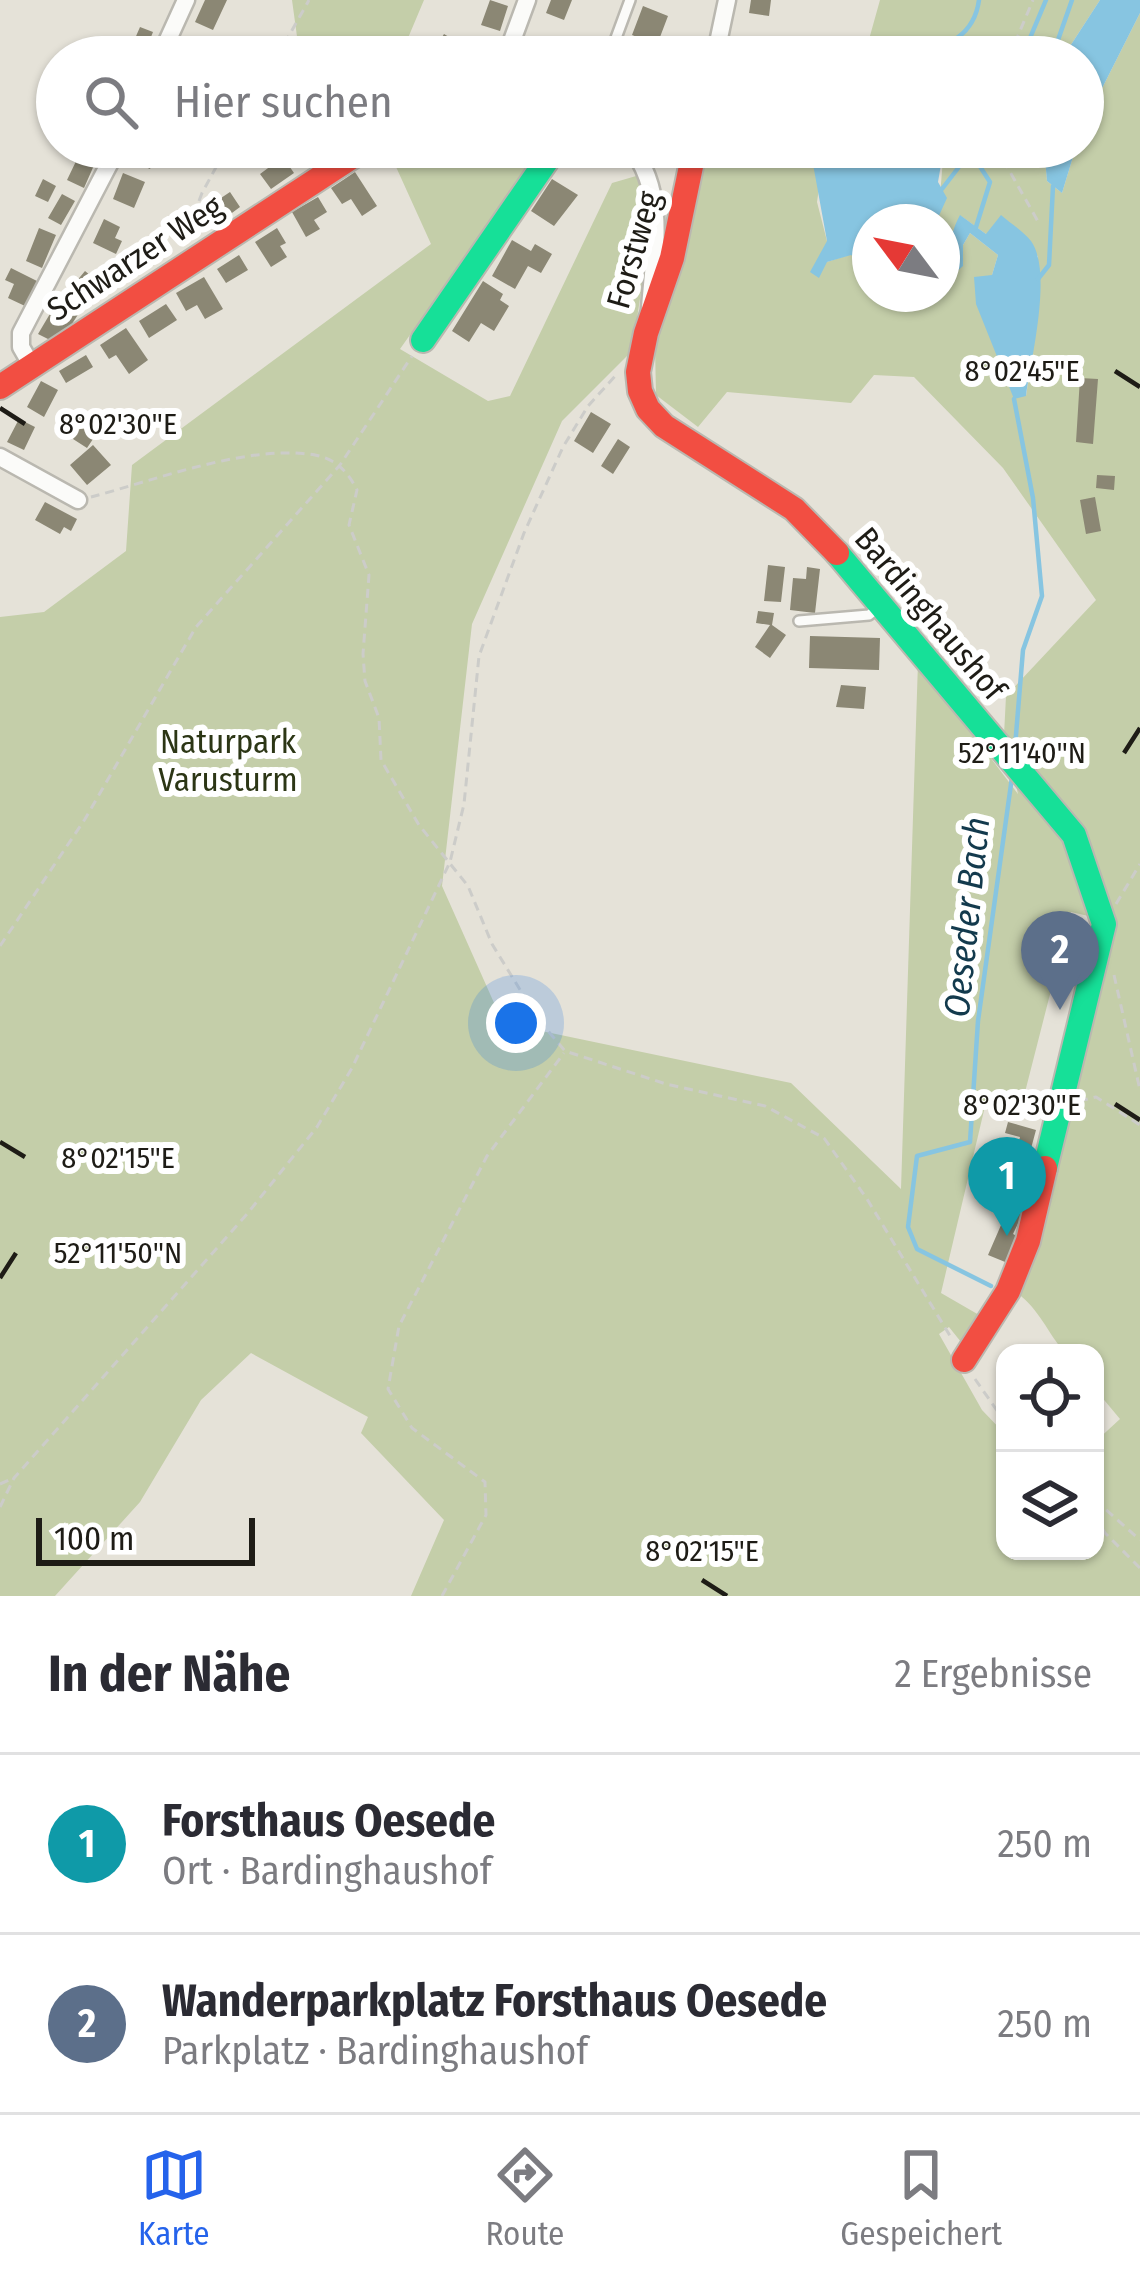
<!DOCTYPE html>
<html lang="de">
<head>
<meta charset="utf-8">
<style>
  :root { --surface:#fff; --page:#f2f2f3; --text:#2b2b33; --muted:#7c7c81; --line:#e1e1e2; --accent:#2563eb }
  body { margin:0; font-family:"Fira Sans Condensed",sans-serif; background:var(--page); color:var(--text) }
  .controls { position:absolute; right:36px; bottom:36px; display:grid; overflow:hidden; border-radius:24px; box-shadow:0 3px 9px #0004 }
  .controls button { width:108px; height:108px; display:grid; place-items:center; padding:0; border:0; border-bottom:3px solid var(--line); background:var(--surface); color:var(--text); font:60px sans-serif }
  .compass { position:absolute; left:852px; top:204px; width:108px; height:108px; border-radius:50%; background:var(--surface); box-shadow:0 3px 9px #0004; rotate:302deg }
  .scale { position:absolute; left:36px; bottom:30px; width:219px; box-sizing:border-box; padding-left:12px; border:6px solid #1e1c16; border-top:0; font-size:33px; line-height:42px; white-space:nowrap; color:#1e1c16; -webkit-text-stroke:9px #fff; paint-order:stroke }
  .you { position:absolute; left:516px; top:1023px; width:42px; height:42px; margin:-30px; border:9px solid #fff; border-radius:50%; background:#1a73e8; box-shadow:0 0 0 18px #1a73e833 }
  .badge { display:grid; place-items:center; width:78px; height:78px; border-radius:50%; background:var(--accent); color:#fff; font-size:39px; font-weight:700 }
  .pin { position:absolute; translate:-50% -99px; filter:drop-shadow(0 3px 6px #0008) }
  .pin::after { content:''; position:absolute; top:63px; width:42px; height:36px; background:inherit; clip-path:polygon(0 0,100% 0,50% 100%) }
  .list { margin:0; padding:0; list-style:none }
  h2 { display:flex; justify-content:space-between; align-items:center; height:156px; margin:0; padding:0 48px; font-size:51px }
  h2 small { font-size:39px; font-weight:400; color:var(--muted) }
  .list li { display:grid; grid-template-columns:78px 1fr auto; gap:36px; align-items:center; box-sizing:border-box; height:180px; padding:0 48px; border-top:3px solid var(--line) }
  .list b { display:block; font-size:45px; white-space:nowrap }
  .list p { margin:0; font-size:39px; white-space:nowrap; color:var(--muted) }
  .list em { font-size:39px; font-style:normal; color:var(--muted) }
  .icon { flex:none; width:66px; height:66px; fill:none; stroke:currentColor; stroke-width:2; stroke-linecap:round; stroke-linejoin:round }
  .map { position:relative; flex:none; width:1140px; height:1596px; overflow:hidden }
  .search { position:absolute; background:var(--surface); box-shadow:0 3px 9px #0004; left:36px; right:36px; top:36px; height:132px; display:flex; align-items:center; gap:30px; box-sizing:border-box; padding:0 42px; border-radius:66px; color:var(--muted); font-size:45px }
  .sheet { height:516px; background:var(--surface) }
  nav { display:flex; justify-content:space-around; align-items:center; box-sizing:border-box; height:168px; border-top:3px solid var(--line); background:var(--surface); font-size:33px; color:var(--muted) }
  nav a { display:grid; justify-items:center; gap:6px }
  nav .on { color:var(--accent) }
  .map>svg:first-child { display:block }
</style>
</head>
<body>
<div class="map">
<svg width="1140" height="1596" viewBox="0 0 1140 1596">
  <rect width="100%" height="100%" fill="#e5e2d8"/>
  <!-- green -->
  <path fill="#c4cea9" fill-rule="evenodd" d="M292 0H424L400 57H308L299 51Z
    M880 0H1100L1063 57H725L728 42 868 43Z
    M1140 13V1596H411L444 1520 361 1433 368 1417 251 1353 201 1400 140 1502 55 1596H0V617L44 612 126 551 132 465 431 244 387 147H543L400 349 488 401 510 396 612 183 643 174 653 214 632 351 562 421 472 624 442 886 503 1023 791 1083 901 1189 918 662 1018 794 1004 735 1006 696 1096 600 1003 468 914 377 874 375 851 403 727 392 698 427 656 395 655 346 704 147H825L817 202 827 241V262L851 254 870 268V294H942V222H928L938 220 944 147H1044L1047 181 1062 193 1076 147H1083V126ZM961 216 986 234 1038 256V316L1026 396 992 275 998 255 970 233 963 245ZM1071 912 1097 918 1049 1108 1023 1100ZM986 1102 1063 1123 1017 1293C1040 1310 1047 1332 1065 1353H1095V1389L1120 1419 1095 1442V1551H1005V1434L982 1410 939 1334 949 1327 961 1342 986 1319 941 1293Z"/>
  <!-- water -->
  <path fill="#87c5e1" d="M1100 0H1140V13L1083 126V57H1063Z
    M825 147H944L938 182 947 198 937 220 870 222V268L851 255 827 262 819 278 810 272 827 241 813 164Z
    M1044 147H1076L1062 193 1047 181Z
    M960 215 986 234 1001 215C1010 223 1023 231 1031 241 1053 272 1031 358 1026 396L1014 399 976 304 974 277 992 275 998 255 970 233 963 245V266L954 274C949 252 949 235 960 215Z"/>
  <g fill="none" stroke-linecap="round" stroke-linejoin="round">
    <!-- stream -->
    <path stroke="#87c5e1" stroke-width="4.5" d="M913 57C945 46 974 38 979 0
      M1022 57 1046 0
      M1052 57 1072 0
      M942 189 965 159 979 165
      M976 227 990 182 979 165 986 147
      M1038 279 1049 265 1053 186
      M1014 399 1033 498 1042 596 1023 650 1015 747
      M991 1286 917 1249 908 1227 917 1156 970 1142 978 1021 1012 777"/>
  </g>
  <!-- building -->
  <path fill="#8b8774" d="M205 0H227L213 30 195 22Z
    M490 0 508 6 500 31 481 25Z
    M551 0H572L564 20 546 13Z
    M751 0H771L769 16 749 13Z
    M643 6 668 16 657 45 632 35Z
    M140 27 153 32 143 57H127Z
    M444 34 464 46 457 57 431 55Z
    M531 42 551 49 552 57H526Z
    M139 147H160L150 169 132 161Z
    M79 155 95 163 84 188 67 180Z
    M283 157 294 173 271 189 260 174Z
    M355 172 377 206 362 216 351 199 342 204 331 188Z
    M123 173 145 182 134 208 113 199Z
    M43 179 56 186 48 202 35 196Z
    M552 179 578 195 554 226 531 211Z
    M230 192 240 207 217 224 206 208Z
    M62 194 75 201 61 225 48 218Z
    M318 197 327 212 314 220 320 229 306 237 292 212Z
    M104 219 120 227 115 238 122 241 116 254 93 243Z
    M39 228 56 235 42 268 26 261Z
    M277 228 286 243 280 246 287 257 271 267 255 242Z
    M512 240 531 251 535 244 552 254 541 273 528 266 515 289 492 276Z
    M239 255 248 270 226 283 217 269Z
    M11 268 37 281 25 306 8 298 14 284 5 280Z
    M85 271 103 286 88 304 70 289Z
    M204 277 223 309 205 319 197 305 186 311 176 293Z
    M483 281 503 294 500 300 509 306 494 331 481 323 469 342 452 331Z
    M66 296 81 310 68 330 52 341 38 334 57 302 61 303Z
    M166 304 177 320 149 338 139 321Z
    M126 328 148 360 129 374 116 355 109 359 100 345Z
    M86 355 93 367 66 383 59 371Z
    M1080 378 1098 379 1093 444 1076 442Z
    M41 381 58 390 44 417 27 407Z
    M591 412 611 424 593 453 574 441Z
    M19 419 35 427 24 450 7 442Z
    M81 427 95 436 87 448 73 439Z
    M618 439 630 447 613 474 601 466Z
    M93 445 111 465 87 485 70 465Z
    M1097 475 1115 476 1114 490 1096 488Z
    M1095 497 1101 531 1086 534 1080 500Z
    M45 502 77 519 71 531 64 527 60 534 35 520Z
    M768 565 785 567 781 602 764 601Z
    M807 567 820 569 815 613 790 610 793 578 806 579Z
    M758 611 774 613 772 625 786 635 770 658 755 647 770 625 756 623Z
    M810 636 880 638 879 670 809 668Z
    M841 685 866 687 864 709 836 707Z
    M1008 1122 1036 1130 1029 1156 1016 1153 1020 1137 1005 1133Z
    M1008 1209 1022 1215 1013 1234 1021 1238 1010 1264 988 1255Z"/>
  <g fill="none" stroke-linecap="round" stroke-linejoin="round">
    <!-- lane casing -->
    <g stroke="#bab8b0" stroke-width="14">
      <path id="lane" d="M609 57 630 0
        M799 621 869 615 879 607"/>
    </g>
    <!-- street casing -->
    <g stroke="#bab8b0" stroke-width="21">
      <path id="street" d="M160 57 186 0
        M506 57 527 0
        M715 57 727 0
        M631 147C667 195 654 252 650 308
        M32 366 21 347V333L118 147
        M0 457 78 500"/>
    </g>
    <!-- fast casing -->
    <g stroke="#bab8b0" stroke-width="28">
      <path id="fast" d="M423 340 556 147
        M837 553 1074 835 1104 924 1045 1168"/>
    </g>
    <!-- jam casing -->
    <g stroke="#bab8b0" stroke-width="28">
      <path id="jam" d="M695 147 672 258 646 333 638 372 640 391 648 409 664 426 794 509 837 553
        M0 387 367 147
        M964 1360 1008 1291 1028 1241 1045 1168"/>
    </g>
    <!-- path -->
    <path stroke="#ccccc9" stroke-width="3" stroke-dasharray="9 6" stroke-linecap="butt" d="M277 57 309 0
      M1009 57 1033 0
      M996 147 1040 225
      M183 243 202 193 227 147
      M91 497C156 480 248 444 315 455 336 459 348 472 357 490L349 525 369 575 363 654 365 681 379 718 381 760 419 825 468 886 492 944 538 1019 565 1051 666 1084 765 1106 824 1138 867 1199 952 1339
      M1116 904 1140 864
      M0 946 85 819 196 627 340 465 412 356
      M1114 975 1140 1090
      M1079 1101 1096 1097 1140 1125
      M975 1379 1005 1422
      M0 1484 14 1478
      M1095 1500 1140 1540
      M0 1507 14 1478 247 1214 317 1127 352 1068 450 862 464 804 479 656 524 533 563 447 588 406 617 374
      M1095 1516 1105 1533 1140 1568
      M442 1596 486 1515 485 1482 412 1428 388 1389 399 1326 487 1156 564 1053"/>
    <!-- lane -->
    <use href="#lane" stroke="#fbfbf9" stroke-width="9"/>
    <!-- street -->
    <use href="#street" stroke="#fbfbf9" stroke-width="16"/>
    <!-- fast -->
    <use href="#fast" stroke="#16e098" stroke-width="24"/>
    <!-- jam -->
    <use href="#jam" stroke="#f24e42" stroke-width="24"/>
  </g>
  <!-- ticks -->
  <path fill="none" stroke="#1e1c16" stroke-width="4.5" d="M1115 371 1140 387M0 408 25 424M1124 753 1140 728M1115 1104 1140 1120M0 1142 25 1157M0 1278 16 1253M702 1580 727 1596"/>
  <g text-anchor="middle" dominant-baseline="central" stroke-width="12" stroke-linejoin="round" paint-order="stroke">
    <!-- street labels -->
    <g font-size="33" fill="#1e1c16" stroke="#fff">
      <text transform="translate(634 250) rotate(-74)">Forstweg</text>
      <text transform="translate(135 258) rotate(-33)">Schwarzer Weg</text>
      <text transform="translate(930 614) rotate(50)">Bardinghaushof</text>
    </g>
    <!-- park labels -->
    <g font-size="33" fill="#2c3615" stroke="#fff">
      <text x="228" y="742">Naturpark<tspan x="228" dy="38">Varusturm</tspan></text>
    </g>
    <!-- water labels -->
    <g font-size="36" font-style="italic" fill="#133a4d" stroke="#fff">
      <text transform="translate(967 917) rotate(-84)">Oeseder Bach</text>
    </g>
  </g>
  <g font-size="30" text-anchor="middle" fill="#1e1c16" stroke="#fff" stroke-width="12" stroke-linejoin="round" paint-order="stroke">
    <text x="1022" y="381">8°02'45"E</text>
    <text x="118" y="434">8°02'30"E</text>
    <text x="1022" y="763">52°11'40"N</text>
    <text x="1022" y="1115">8°02'30"E</text>
    <text x="118" y="1168">8°02'15"E</text>
    <text x="118" y="1263">52°11'50"N</text>
    <text x="702" y="1561">8°02'15"E</text>
  </g>
</svg>
<div class="controls">
<button><svg class="icon" aria-label="locate" viewBox="0 0 24 24"><circle cx="12" cy="12" r="6"/><path d="M12 2v4M12 18v4M2 12h4M18 12h4"/></svg></button>
<button><svg class="icon" aria-label="layers" viewBox="0 0 24 24"><path d="M12 4l9 5-9 5-9-5zM3 14l9 5 9-5"/></svg></button>
</div>
<svg class="compass" viewBox="-18 -18 36 36"><path d="M0-13l5 13h-10z" fill="#e53935"/><path d="M0 13l5-13h-10z" fill="#7c7c81"/></svg>
<div class="scale">100 m</div>
<div class="you"></div>
<div class="pin badge" style="left:1007px;top:1236px;background:#0f9aa8">1</div>
<div class="pin badge" style="left:1060px;top:1010px;background:#5c6f8a">2</div>
<div class="search"><svg class="icon" aria-label="search" viewBox="0 0 24 24"><circle cx="10" cy="10" r="6"/><path d="M15 15l6 6"/></svg>Hier suchen</div>
</div>
<section class="sheet">
<h2>In der Nähe<small>2 Ergebnisse</small></h2>
<ul class="list">
<li><span class="badge" style="background:#0f9aa8">1</span><div><b>Forsthaus Oesede</b><p>Ort · Bardinghaushof</p></div><em>250 m</em></li>
<li><span class="badge" style="background:#5c6f8a">2</span><div><b>Wanderparkplatz Forsthaus Oesede</b><p>Parkplatz · Bardinghaushof</p></div><em>250 m</em></li>
</ul>
</section>
<nav>
<a class="on"><svg class="icon" aria-label="map" viewBox="0 0 24 24"><path d="M3 6l6-2 6 2 6-2v14l-6 2-6-2-6 2zM9 4v14M15 6v14"/></svg>Karte</a>
<a><svg class="icon" aria-label="directions" viewBox="0 0 24 24"><path d="M12 3l9 9-9 9-9-9zM9 14v-3h6M13 9l2 2-2 2"/></svg>Route</a>
<a><svg class="icon" aria-label="saved" viewBox="0 0 24 24"><path d="M7 4h10v16l-5-4-5 4z"/></svg>Gespeichert</a>
</nav>
</body>
</html>
